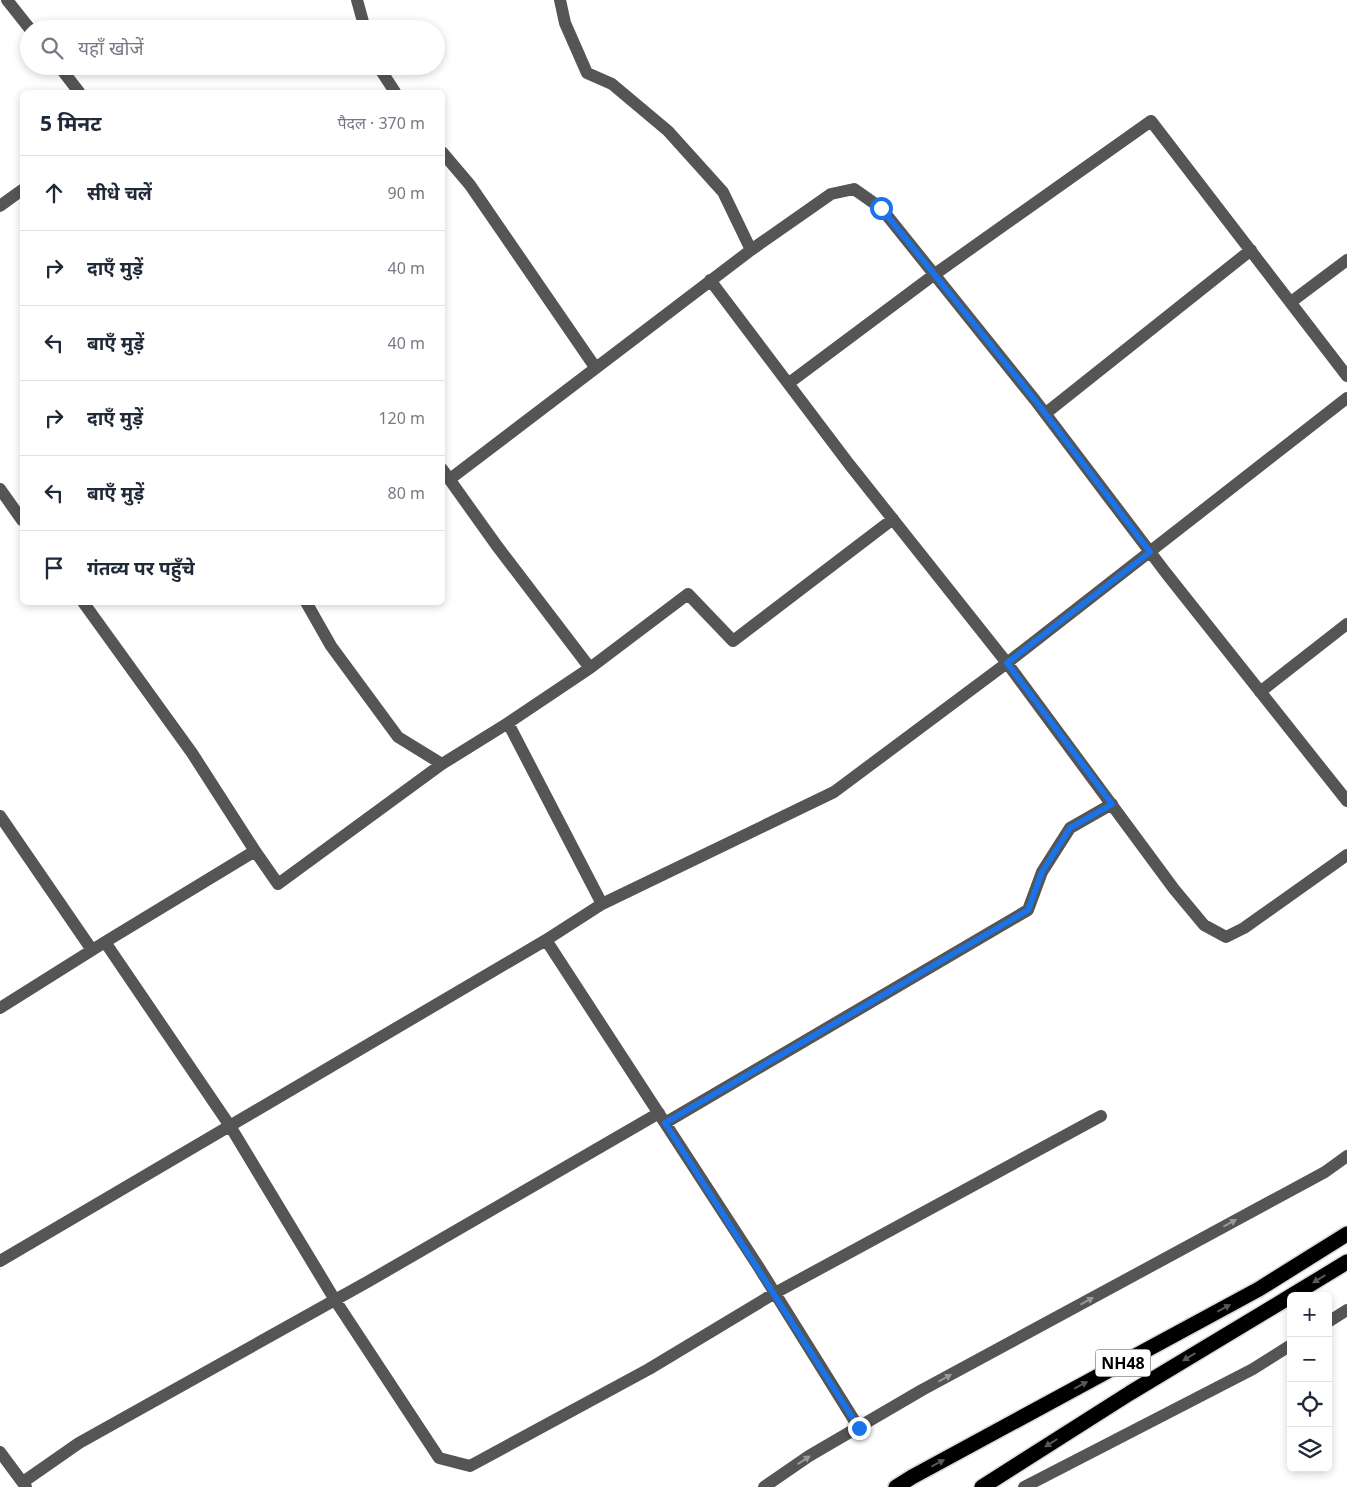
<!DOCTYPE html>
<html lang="hi">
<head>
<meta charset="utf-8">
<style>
  :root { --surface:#fff; --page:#f6f6f7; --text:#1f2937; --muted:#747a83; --line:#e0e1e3 }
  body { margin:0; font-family:"Noto Sans","Noto Sans Devanagari",sans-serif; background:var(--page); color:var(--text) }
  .controls { position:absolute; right:15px; bottom:15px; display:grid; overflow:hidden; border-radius:8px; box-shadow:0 2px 8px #0003 }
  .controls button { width:45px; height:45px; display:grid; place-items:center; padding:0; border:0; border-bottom:1px solid var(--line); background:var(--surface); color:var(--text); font:25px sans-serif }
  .stop { position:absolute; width:15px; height:15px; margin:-11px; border:4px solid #1a73e8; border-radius:50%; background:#fff }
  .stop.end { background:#1a73e8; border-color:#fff; box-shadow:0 1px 5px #0008 }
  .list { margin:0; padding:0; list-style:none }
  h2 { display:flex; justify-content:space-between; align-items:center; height:65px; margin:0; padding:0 20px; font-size:21px }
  h2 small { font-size:16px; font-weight:400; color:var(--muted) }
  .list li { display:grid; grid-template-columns:32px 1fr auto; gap:15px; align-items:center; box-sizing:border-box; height:75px; padding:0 20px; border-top:1px solid var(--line) }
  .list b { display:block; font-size:19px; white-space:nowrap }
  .list em { font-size:16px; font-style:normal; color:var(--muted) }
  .icon { flex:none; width:28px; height:28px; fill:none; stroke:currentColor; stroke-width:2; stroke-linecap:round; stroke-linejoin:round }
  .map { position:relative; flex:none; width:1347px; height:1487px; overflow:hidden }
  .search { position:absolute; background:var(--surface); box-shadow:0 2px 8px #0003; left:20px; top:20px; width:425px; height:55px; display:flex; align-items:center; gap:12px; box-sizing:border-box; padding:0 18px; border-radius:28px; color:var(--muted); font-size:19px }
  .panel { position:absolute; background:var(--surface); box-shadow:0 2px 8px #0003; left:20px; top:90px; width:425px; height:515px; border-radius:8px }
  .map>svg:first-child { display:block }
</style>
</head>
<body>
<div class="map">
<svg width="1347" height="1487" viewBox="0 0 1347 1487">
  <rect width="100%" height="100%" fill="#fff"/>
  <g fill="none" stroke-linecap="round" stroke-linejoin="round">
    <!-- highway casing -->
    <g stroke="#dbdbdb" stroke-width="18">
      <path id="highway" d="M1291 1296 1347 1262
        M896 1487 912 1477 1259 1289 1347 1234
        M982 1487 1130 1393 1291 1296"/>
    </g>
    <!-- minor -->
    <path stroke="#555" stroke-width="12" d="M7 0 30 29
      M357 0 365 29
      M59 66 79 92
      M378 66 395 92
      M442 152 470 185 595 367
      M0 206 22 190
      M751 250 831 194 854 189 881 208 1035 400 1166 573 1347 801
      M710 280 849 464 1007 663 1174 889 1204 925 1226 937 1244 928 1347 855
      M1291 302 1347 260
      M789 383 935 274 1151 121 1347 376
      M1046 413 1251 250
      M442 469 497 546 590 668 508 723
      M450 479 751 250 723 192 668 131 612 84 587 73 565 23 560 0
      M0 489 22 520
      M83 602 192 753 255 851
      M306 602 331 646 398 737 442 764
      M590 668 688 594 733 641 893 519
      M1260 692 1347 624
      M0 816 92 950
      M602 904 834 792 1007 663 1347 398
      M105 942 230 1126 335 1300 439 1458 470 1466 649 1369 775 1293 1101 1116
      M0 1008 105 942 255 851 278 884 442 764 508 723 602 904 546 940 758 1266 859 1428
      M665 1123 1028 910 1042 872 1070 828 1112 804
      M0 1261 546 940
      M1328 1322 1347 1310
      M0 1452 26 1487
      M23 1482 79 1443 369 1281 659 1113
      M764 1487 809 1456 922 1390 1325 1172 1347 1156
      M1024 1487 1253 1369 1291 1345"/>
    <!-- highway -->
    <use href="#highway" stroke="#000" stroke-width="15"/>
  </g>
  <!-- one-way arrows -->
  <defs><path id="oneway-solid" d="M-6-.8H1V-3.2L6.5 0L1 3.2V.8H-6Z" transform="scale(1.25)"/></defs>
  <g fill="#999">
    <use href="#oneway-solid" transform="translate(1230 1223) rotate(-29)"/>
    <use href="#oneway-solid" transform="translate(1087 1301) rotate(-29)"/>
    <use href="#oneway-solid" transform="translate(945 1378) rotate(-29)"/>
    <use href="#oneway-solid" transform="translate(804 1460) rotate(-33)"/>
  </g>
  <g fill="#595959">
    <use href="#oneway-solid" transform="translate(1319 1279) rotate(149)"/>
    <use href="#oneway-solid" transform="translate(1224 1308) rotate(-28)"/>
    <use href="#oneway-solid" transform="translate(1189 1357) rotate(149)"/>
    <use href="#oneway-solid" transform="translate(1081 1385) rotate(-28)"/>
    <use href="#oneway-solid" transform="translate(1051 1443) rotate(148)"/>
    <use href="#oneway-solid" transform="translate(938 1463) rotate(-28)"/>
  </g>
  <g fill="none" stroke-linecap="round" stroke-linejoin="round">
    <!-- route -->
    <path stroke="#1a73e8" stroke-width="6" d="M859 1428 665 1123 1028 910 1042 872 1070 828 1112 804 1007 663 1150 552 1035 400 881 208"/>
  </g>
  <g text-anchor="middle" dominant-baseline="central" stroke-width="4.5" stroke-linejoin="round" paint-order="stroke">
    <!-- shield labels -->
    <rect fill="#fff" stroke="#4c4c4c" stroke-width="1" x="1095.5" y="1349.5" width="55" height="27" rx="4"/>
    <g font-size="16" font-weight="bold" fill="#000">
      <text x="1123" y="1363">NH48</text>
    </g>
  </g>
</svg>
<div class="controls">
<button>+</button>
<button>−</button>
<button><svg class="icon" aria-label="locate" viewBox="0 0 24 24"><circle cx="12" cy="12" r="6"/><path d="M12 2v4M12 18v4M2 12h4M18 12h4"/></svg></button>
<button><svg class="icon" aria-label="layers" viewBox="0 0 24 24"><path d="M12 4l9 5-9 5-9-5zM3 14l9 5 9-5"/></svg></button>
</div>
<div class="stop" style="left:881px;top:208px"></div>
<div class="stop end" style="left:859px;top:1428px"></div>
<div class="search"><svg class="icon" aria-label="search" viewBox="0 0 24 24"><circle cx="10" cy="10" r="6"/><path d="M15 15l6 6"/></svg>यहाँ खोजें</div>
<section class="panel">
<h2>5 मिनट<small>पैदल · 370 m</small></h2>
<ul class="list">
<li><svg class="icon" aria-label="ahead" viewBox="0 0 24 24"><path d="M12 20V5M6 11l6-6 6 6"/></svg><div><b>सीधे चलें</b></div><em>90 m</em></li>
<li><svg class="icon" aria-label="right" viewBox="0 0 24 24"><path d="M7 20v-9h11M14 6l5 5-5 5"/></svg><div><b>दाएँ मुड़ें</b></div><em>40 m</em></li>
<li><svg class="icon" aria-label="left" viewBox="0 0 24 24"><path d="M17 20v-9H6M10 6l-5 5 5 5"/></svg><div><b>बाएँ मुड़ें</b></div><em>40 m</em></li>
<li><svg class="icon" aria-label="right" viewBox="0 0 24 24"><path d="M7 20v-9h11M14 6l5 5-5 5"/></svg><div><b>दाएँ मुड़ें</b></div><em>120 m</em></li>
<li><svg class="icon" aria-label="left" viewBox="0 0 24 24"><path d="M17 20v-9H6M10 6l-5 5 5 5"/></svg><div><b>बाएँ मुड़ें</b></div><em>80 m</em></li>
<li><svg class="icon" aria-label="arrive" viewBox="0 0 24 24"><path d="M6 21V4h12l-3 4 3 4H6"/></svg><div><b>गंतव्य पर पहुँचे</b></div></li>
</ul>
</section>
</div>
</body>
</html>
